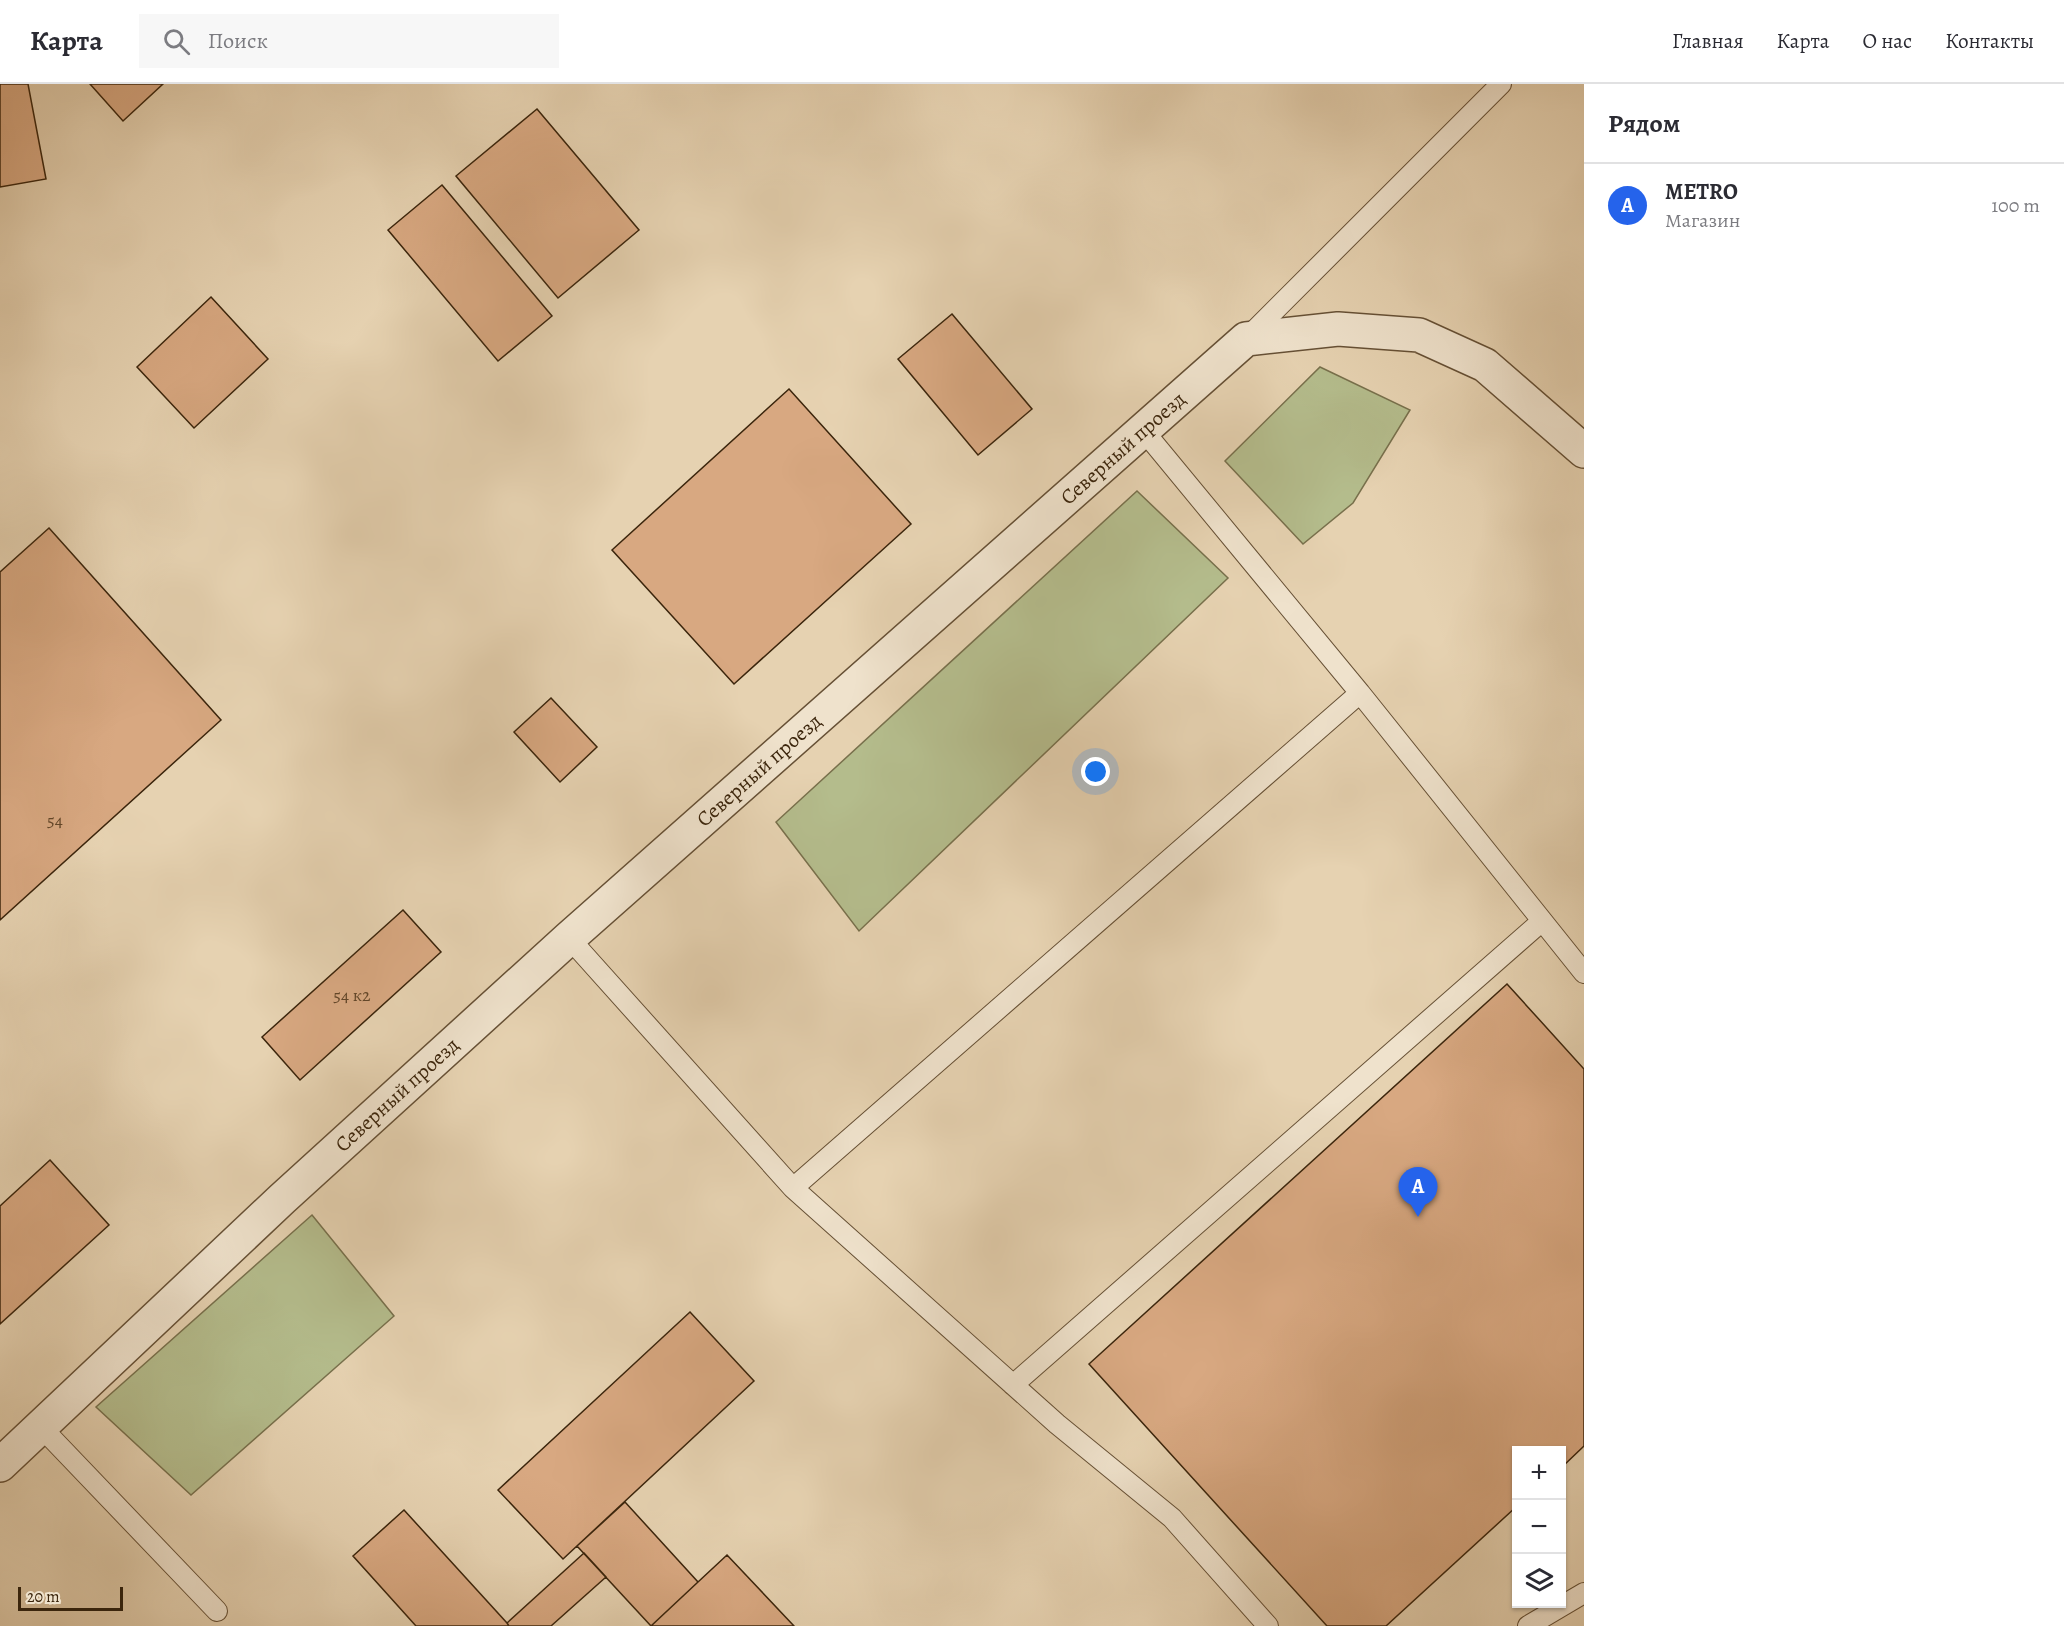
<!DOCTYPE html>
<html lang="ru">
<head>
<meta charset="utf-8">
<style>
  :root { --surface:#fff; --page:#f7f7f7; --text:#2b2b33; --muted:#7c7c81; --line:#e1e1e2; --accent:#2563eb }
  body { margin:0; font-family:Alegreya,serif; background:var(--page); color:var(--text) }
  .controls { position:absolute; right:18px; bottom:18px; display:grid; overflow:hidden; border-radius:0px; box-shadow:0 2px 4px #0004 }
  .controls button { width:54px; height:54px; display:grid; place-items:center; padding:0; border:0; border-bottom:2px solid var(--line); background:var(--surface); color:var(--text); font:30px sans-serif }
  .scale { position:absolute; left:18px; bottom:15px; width:105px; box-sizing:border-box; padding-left:6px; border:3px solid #3b250c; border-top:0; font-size:16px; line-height:21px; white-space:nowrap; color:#3b250c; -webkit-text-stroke:4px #efe2cc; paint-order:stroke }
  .you { position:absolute; left:1096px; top:688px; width:21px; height:21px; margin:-15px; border:4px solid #fff; border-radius:50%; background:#1a73e8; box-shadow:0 0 0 9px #1a73e833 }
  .badge { display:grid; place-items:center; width:39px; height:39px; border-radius:50%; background:var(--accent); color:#fff; font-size:20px; font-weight:700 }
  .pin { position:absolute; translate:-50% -50px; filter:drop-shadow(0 2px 3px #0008) }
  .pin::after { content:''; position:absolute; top:32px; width:21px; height:18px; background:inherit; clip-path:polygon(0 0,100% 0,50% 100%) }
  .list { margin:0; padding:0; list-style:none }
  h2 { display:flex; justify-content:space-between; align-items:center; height:78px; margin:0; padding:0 24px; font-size:26px }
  h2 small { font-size:20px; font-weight:400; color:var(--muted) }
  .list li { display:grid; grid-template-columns:39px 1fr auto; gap:18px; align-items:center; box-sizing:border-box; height:84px; padding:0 24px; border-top:2px solid var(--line) }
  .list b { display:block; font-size:22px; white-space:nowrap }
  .list p { margin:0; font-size:20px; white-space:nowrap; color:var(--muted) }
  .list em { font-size:20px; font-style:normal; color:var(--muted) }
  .icon { flex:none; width:33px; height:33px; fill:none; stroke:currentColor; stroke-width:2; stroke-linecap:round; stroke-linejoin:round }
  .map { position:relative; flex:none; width:1584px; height:1542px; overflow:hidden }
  header { display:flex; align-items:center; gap:36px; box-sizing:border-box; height:84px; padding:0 30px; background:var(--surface); border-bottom:2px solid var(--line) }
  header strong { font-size:28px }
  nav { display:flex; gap:33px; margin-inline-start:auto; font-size:21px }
  .search { width:420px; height:54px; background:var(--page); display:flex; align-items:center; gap:15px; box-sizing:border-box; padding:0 21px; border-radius:0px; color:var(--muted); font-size:22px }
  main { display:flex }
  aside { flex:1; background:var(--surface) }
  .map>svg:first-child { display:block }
</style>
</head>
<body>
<header>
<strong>Карта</strong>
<div class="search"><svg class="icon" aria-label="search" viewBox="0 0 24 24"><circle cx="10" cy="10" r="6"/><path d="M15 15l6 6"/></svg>Поиск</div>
<nav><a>Главная</a><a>Карта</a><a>О нас</a><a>Контакты</a></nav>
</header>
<main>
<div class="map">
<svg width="1584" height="1542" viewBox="0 0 1584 1542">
  <rect width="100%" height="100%" fill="#e6d2b1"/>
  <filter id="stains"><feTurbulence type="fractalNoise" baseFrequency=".00333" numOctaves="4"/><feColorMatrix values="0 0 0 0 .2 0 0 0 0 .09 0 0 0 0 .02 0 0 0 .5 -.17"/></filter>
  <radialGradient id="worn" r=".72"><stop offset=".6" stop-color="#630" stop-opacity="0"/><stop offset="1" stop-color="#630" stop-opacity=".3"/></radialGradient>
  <!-- green -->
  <path fill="#b4bc8c" stroke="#78704c" stroke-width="1.5" d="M1320 283 1410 326 1353 419 1303 460 1225 377Z
    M1137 407 1228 494 859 847 776 738Z
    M312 1131 394 1232 191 1411 96 1323Z"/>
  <!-- building -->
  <path fill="#d8a881" stroke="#3b250c" stroke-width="1.5" d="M0 0H28L46 95 0 103Z
    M90 0H163L123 37Z
    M537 25 639 146 558 214 456 92Z
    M442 101 552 232 498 277 388 146Z
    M211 213 268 275 194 344 137 283Z
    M952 230 1032 325 978 371 898 275Z
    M789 305 911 440 734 600 612 466Z
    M49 444 221 636 0 836V488Z
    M551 614 597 663 560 698 514 648Z
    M403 826 441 868 300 996 262 953Z
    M1507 900 1584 985V1362L1562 1383V1366H1516V1423L1386 1542H1327L1089 1280Z
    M50 1076 109 1141 0 1240V1122Z
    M690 1228 754 1297 563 1475 498 1406Z
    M625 1418 698 1498 651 1542 577 1462Z
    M404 1426 507 1539 509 1542H416L353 1472Z
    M584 1469 606 1493 551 1542H509L507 1539Z
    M727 1471 794 1542H651L698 1498Z"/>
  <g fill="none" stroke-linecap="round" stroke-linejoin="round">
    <!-- service casing -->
    <g stroke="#665035" stroke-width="22">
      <path id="service" d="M1246 255 1501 0
        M1360 609 1584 889
        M569 854 793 1104 1360 609 1143 346
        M793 1104 1057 1340 1172 1434 1268 1542
        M1013 1301 1542 837
        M41 1343 217 1527
        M1528 1542 1584 1509"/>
    </g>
    <!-- minor casing -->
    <g stroke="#665035" stroke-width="36">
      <g id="minor">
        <path id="s1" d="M0 1381 282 1115 569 854 1246 255 1338 245 1419 251 1485 281 1584 367"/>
      </g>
    </g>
    <!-- service -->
    <use href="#service" stroke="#efe2cc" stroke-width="20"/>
    <!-- minor -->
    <use href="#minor" stroke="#efe2cc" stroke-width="33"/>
  </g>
  <g text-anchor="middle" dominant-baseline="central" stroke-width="6" stroke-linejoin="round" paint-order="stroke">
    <!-- number labels -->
    <g font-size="18" fill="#624629">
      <text x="55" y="736">54</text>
      <text x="352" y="911">54 к2</text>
    </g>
    <!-- street labels -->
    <g font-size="21" fill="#3b250c" stroke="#efe2cc">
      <text stroke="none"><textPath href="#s1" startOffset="1515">Северный проезд</textPath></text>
      <text stroke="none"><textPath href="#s1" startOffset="1029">Северный проезд</textPath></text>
      <text stroke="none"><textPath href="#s1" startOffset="543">Северный проезд</textPath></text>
    </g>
  </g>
  <rect width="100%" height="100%" filter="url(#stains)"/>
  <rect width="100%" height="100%" fill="url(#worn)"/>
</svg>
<div class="controls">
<button>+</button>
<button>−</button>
<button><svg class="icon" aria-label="layers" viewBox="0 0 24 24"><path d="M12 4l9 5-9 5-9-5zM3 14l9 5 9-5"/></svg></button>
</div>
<div class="scale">20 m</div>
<div class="you"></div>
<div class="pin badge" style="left:1418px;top:1133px">A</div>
</div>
<aside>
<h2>Рядом<small></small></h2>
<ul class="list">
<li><span class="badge">A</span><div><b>METRO</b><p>Магазин</p></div><em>100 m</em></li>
</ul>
</aside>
</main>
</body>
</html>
